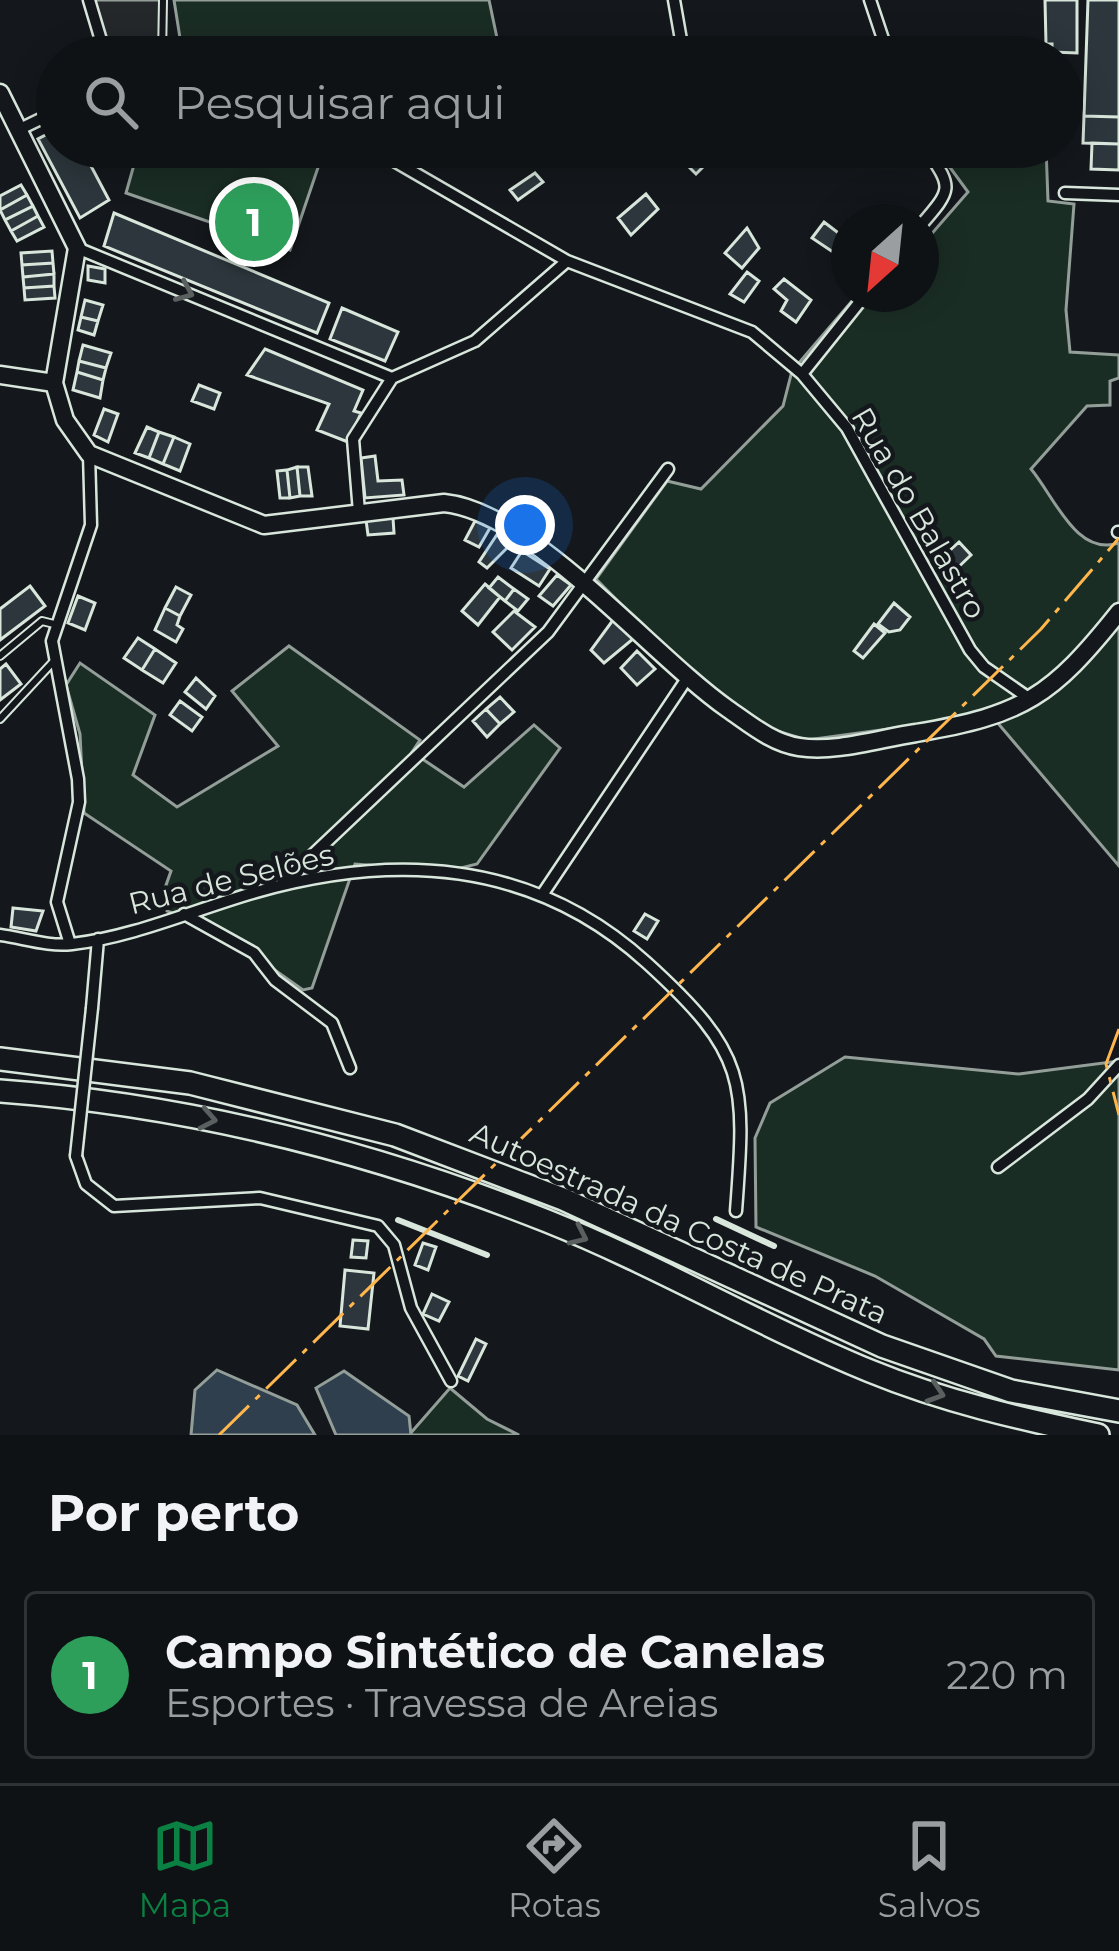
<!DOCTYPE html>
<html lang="pt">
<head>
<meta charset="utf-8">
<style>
  :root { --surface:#0f1215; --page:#181b1e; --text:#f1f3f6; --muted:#9b9ea0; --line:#2f3234; --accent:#0b8043 }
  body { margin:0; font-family:Montserrat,sans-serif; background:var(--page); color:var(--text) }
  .compass { position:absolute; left:831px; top:204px; width:108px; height:108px; border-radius:50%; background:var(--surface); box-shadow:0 6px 30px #0003; rotate:207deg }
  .you { position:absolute; left:525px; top:525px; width:42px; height:42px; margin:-30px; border:9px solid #fff; border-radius:50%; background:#1a73e8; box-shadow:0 0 0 18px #1a73e833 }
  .badge { display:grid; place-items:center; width:78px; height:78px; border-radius:50%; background:var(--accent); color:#fff; font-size:39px; font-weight:700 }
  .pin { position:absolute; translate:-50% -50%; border:6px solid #fff; box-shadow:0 3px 12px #0006 }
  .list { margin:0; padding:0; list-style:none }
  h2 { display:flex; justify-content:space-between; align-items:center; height:156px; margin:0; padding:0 48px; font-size:51px }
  h2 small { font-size:39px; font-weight:400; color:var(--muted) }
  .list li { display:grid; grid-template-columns:78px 1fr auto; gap:36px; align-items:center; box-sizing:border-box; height:168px; margin:0 24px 24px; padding:0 24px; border:3px solid var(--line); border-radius:12px }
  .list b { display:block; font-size:45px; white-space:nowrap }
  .list p { margin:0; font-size:39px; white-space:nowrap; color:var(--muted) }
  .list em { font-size:39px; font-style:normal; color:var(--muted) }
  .icon { flex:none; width:66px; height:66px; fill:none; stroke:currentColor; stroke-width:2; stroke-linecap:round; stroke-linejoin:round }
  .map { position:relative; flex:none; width:1119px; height:1435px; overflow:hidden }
  .search { position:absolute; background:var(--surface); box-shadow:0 6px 30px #0003; left:36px; right:36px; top:36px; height:132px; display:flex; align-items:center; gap:30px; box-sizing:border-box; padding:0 42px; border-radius:66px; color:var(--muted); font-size:45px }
  .sheet { height:348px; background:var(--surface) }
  nav { display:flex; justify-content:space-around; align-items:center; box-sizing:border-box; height:168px; border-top:3px solid var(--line); background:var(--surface); font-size:33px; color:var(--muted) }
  nav a { display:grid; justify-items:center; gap:6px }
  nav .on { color:var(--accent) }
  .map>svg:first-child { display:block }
</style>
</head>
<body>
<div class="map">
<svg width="1119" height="1435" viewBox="0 0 1119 1435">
  <rect width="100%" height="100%" fill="#14181c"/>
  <!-- green -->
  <path fill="#1a2d24" stroke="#939e99" stroke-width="3" d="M174 0H489L501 57H183Z
    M139 147H316L324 150 290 250 126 193Z
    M935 147H1046L1048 201 1074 204 1066 310 1070 352 1119 355V378L1110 381V405L1087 406 1031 469C1054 496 1076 557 1119 543V866L991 715 807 740 767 728 710 694 596 579 667 481 701 489 783 406 792 371 858 294H921V246L968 192Z
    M289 646 420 740 412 752 464 787 534 725 560 748 477 864 449 871 355 864 312 988 303 990 224 934 167 911 165 888 171 871 84 813 80 734 66 685 80 663 155 715 133 775 177 807 278 746 232 691Z
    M845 1057 1019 1074 1119 1061V1370L996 1356 984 1339 875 1276 756 1227 755 1138 770 1103Z
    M450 1388 487 1419 519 1435H409Z"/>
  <!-- parking -->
  <path fill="#24282b" stroke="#939e99" stroke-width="3" d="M89 0H163L162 57H106Z"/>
  <!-- water -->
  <path fill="#2f3f4d" stroke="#939e99" stroke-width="3" d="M217 1370 297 1405 315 1435H191L195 1390Z
    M344 1371 409 1416 411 1435H336L316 1388Z"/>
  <!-- building -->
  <path fill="#2c363c" stroke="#d8e6dc" stroke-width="3" d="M1045 0H1077V53L1052 52V44H1046Z
    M1088 0H1119V117L1084 116Z
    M1084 116 1119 117V144L1083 143Z
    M57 129V147H81L109 200 80 218 38 139Z
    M1092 143 1119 144V170L1091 169Z
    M700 147 719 151 696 174 684 162Z
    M535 173 543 182 518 200 510 190Z
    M21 185 27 195 0 210V196Z
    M646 194 658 209 631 235 618 218Z
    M27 195 33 206 5 220 0 210Z
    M33 206 38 216 11 231 5 220Z
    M114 213 329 303 317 333 104 246Z
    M38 216 44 227 17 241 11 231Z
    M824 222 845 238 833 252 812 238Z
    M747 228 759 248 742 268 725 253Z
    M52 251 53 263 22 265 21 253Z
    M53 263 54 274 23 277 22 265Z
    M88 266 105 269V283L88 280Z
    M747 272 759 281 744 302 730 294Z
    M54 274V286L24 288 23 277Z
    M784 279 811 300 796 322 781 311 787 300 774 289Z
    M54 286 55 298 25 300 24 288Z
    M85 300 103 305 98 321 81 317Z
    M342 308 398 332 385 361 330 339Z
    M81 317 98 321 94 335 78 330Z
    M83 345 111 353 106 368 79 361Z
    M265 349 363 390 354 411 361 413 348 442 317 430 329 404 247 375Z
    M79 361 106 368 103 380 77 372Z
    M77 372 103 380 100 398 73 390Z
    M199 385 220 393 214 409 192 401Z
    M104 409 118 414 108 442 94 435Z
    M147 427 159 432 149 458 135 453Z
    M159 432 174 437 163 464 149 458Z
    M174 437 190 444 180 471 163 464Z
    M375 456 378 481 402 480 404 495 365 498 361 458Z
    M297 467 300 496 290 498 287 470Z
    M297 467H308L312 496H300Z
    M287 470 290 498H280L277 471Z
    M393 518 394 533 368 535 366 520Z
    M475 521 490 528 479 547 465 540Z
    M498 533 513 542 487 568 479 562Z
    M959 542 971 555 948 577 935 564Z
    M522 551 550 569 539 586 511 568Z
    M557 575 571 585 553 606 539 596Z
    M498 577 514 589 505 601 489 588Z
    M485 584 500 597 478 625 462 611Z
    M30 586 45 606 0 640V609Z
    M176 587 191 595 180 616 165 608Z
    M514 589 528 599 518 611 505 601Z
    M78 596 95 603 85 630 68 623Z
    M894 603 910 617 900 630 889 632 878 624Z
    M165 608 180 616 177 625 183 629 176 642 155 630Z
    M514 611 535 627 512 650 493 632Z
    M613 620 633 639 604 663 591 650Z
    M874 624 885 633 863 658 854 651Z
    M138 638 155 649 142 670 124 658Z
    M155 649 176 663 163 683 142 670Z
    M637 651 655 669 637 685 621 668Z
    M6 664 21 684 0 700V669Z
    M196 678 215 696 206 709 185 692Z
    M500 697 514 712 500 724 486 709Z
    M180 701 202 717 192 731 170 715Z
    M486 709 500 724 487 737 473 721Z
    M13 908 43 911 36 931 11 927Z
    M645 914 658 921 647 939 634 931Z
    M353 1240 368 1241 366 1258 351 1257Z
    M423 1243 436 1247 428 1270 415 1265Z
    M345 1270 374 1273 368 1329 340 1326Z
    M432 1294 449 1302 439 1321 423 1314Z
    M476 1339 486 1344 468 1381 458 1376Z"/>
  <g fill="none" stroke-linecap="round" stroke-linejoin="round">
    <!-- lane casing -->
    <g stroke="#d8e6dc" stroke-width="10">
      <path id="lane" d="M162 57 163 0
        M0 656 42 621 54 624
        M0 719 53 662"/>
    </g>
    <!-- street casing -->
    <g stroke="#d8e6dc" stroke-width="15">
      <path id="street" d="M89 0 106 57
        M674 0 684 57
        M870 0 889 57
        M18 130 57 111
        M370 147 567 261 752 332 802 374 847 428 970 650 984 667 1030 699
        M1065 193 1119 195
        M921 225C954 187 952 188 925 147
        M77 248 392 378
        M802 374 866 294
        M359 512 353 439 392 378 475 341 567 261
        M1118 532H1119
        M283 883 548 632 668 469
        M542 895 686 680
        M184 914 254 953 275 980 332 1023 350 1068
        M0 935C23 938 49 947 72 944 134 937 196 909 256 892 397 852 535 861 647 963 747 1054 746 1080 736 1211
        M70 944 57 902 79 802 78 779 52 641 91 525 89 454
        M92 1008 98 939
        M76 1156 86 1184 114 1206 260 1198 378 1226 394 1245 411 1308 451 1381
        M998 1167 1088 1099 1119 1065"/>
    </g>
    <!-- secondary casing -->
    <g stroke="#d8e6dc" stroke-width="21">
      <path id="secondary" d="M0 93 77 248 54 383 65 420 89 454 264 525 444 503C533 512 651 655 728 709 750 724 772 743 799 747 835 753 881 738 916 733 1024 715 1052 696 1119 612
        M0 375 54 383"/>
    </g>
    <!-- highway casing -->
    <g stroke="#d8e6dc" stroke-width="26">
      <path id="highway" d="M0 1059 190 1083 395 1135 563 1199 882 1346 1011 1391 1119 1411
        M0 1091C190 1105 371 1151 547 1221 657 1265 760 1326 870 1371 943 1401 1021 1419 1098 1435"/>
    </g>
    <!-- lane -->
    <use href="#lane" stroke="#14181c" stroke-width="6"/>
    <!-- street -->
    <use href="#street" stroke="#14181c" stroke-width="10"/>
    <!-- secondary -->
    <use href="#secondary" stroke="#14181c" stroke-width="16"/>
    <!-- highway -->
    <use href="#highway" stroke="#14181c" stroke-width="21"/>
    <!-- street-bridge casing -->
    <g stroke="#d8e6dc" stroke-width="15" stroke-linecap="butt">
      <path id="street-bridge" d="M76 1156 92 1008"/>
    </g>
    <!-- street-bridge -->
    <use href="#street-bridge" stroke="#14181c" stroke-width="10"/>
    <!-- wall -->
    <path stroke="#d8e6dc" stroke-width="6" d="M716 1219 774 1246
      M398 1220 487 1255"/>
    <!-- power -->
    <path stroke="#ffb74d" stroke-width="3" stroke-dasharray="42 9 6 9" stroke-linecap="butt" d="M1119 1029 1106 1064 1119 1115
      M219 1435 1041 629 1119 538"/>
  </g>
  <!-- one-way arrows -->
  <defs><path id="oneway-chevron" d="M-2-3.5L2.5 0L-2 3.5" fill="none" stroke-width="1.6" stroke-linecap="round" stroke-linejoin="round" transform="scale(3)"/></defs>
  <g stroke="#59605f">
    <use href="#oneway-chevron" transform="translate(185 292) rotate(23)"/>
    <use href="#oneway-chevron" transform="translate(208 1119) rotate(11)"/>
    <use href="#oneway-chevron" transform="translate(579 1236) rotate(25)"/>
    <use href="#oneway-chevron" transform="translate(936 1393) rotate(18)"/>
  </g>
  <g text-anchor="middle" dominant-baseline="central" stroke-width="9" stroke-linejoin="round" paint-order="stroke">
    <!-- street labels -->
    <g font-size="30" fill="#d8e6dc" stroke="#14181c">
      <text transform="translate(919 513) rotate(60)">Rua do Balastro</text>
      <text transform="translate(231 879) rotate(-14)">Rua de Selões</text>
      <text transform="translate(679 1223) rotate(24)">Autoestrada da Costa de Prata</text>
    </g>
  </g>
</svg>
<svg class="compass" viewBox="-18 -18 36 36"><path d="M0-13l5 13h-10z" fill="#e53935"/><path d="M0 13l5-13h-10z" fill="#9b9ea0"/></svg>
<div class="you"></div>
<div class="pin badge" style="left:254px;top:222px;background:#2e9e5b">1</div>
<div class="search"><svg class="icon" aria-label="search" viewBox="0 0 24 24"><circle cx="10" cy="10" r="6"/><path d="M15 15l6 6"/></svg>Pesquisar aqui</div>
</div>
<section class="sheet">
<h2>Por perto<small></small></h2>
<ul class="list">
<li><span class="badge" style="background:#2e9e5b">1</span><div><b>Campo Sintético de Canelas</b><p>Esportes · Travessa de Areias</p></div><em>220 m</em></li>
</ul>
</section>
<nav>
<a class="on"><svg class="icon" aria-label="map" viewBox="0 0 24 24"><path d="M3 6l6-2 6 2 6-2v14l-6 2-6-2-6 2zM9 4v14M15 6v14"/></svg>Mapa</a>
<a><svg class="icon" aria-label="directions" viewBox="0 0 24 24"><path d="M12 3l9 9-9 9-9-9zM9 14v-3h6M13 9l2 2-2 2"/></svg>Rotas</a>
<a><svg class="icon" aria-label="saved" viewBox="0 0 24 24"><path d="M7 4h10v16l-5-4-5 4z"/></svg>Salvos</a>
</nav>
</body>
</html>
